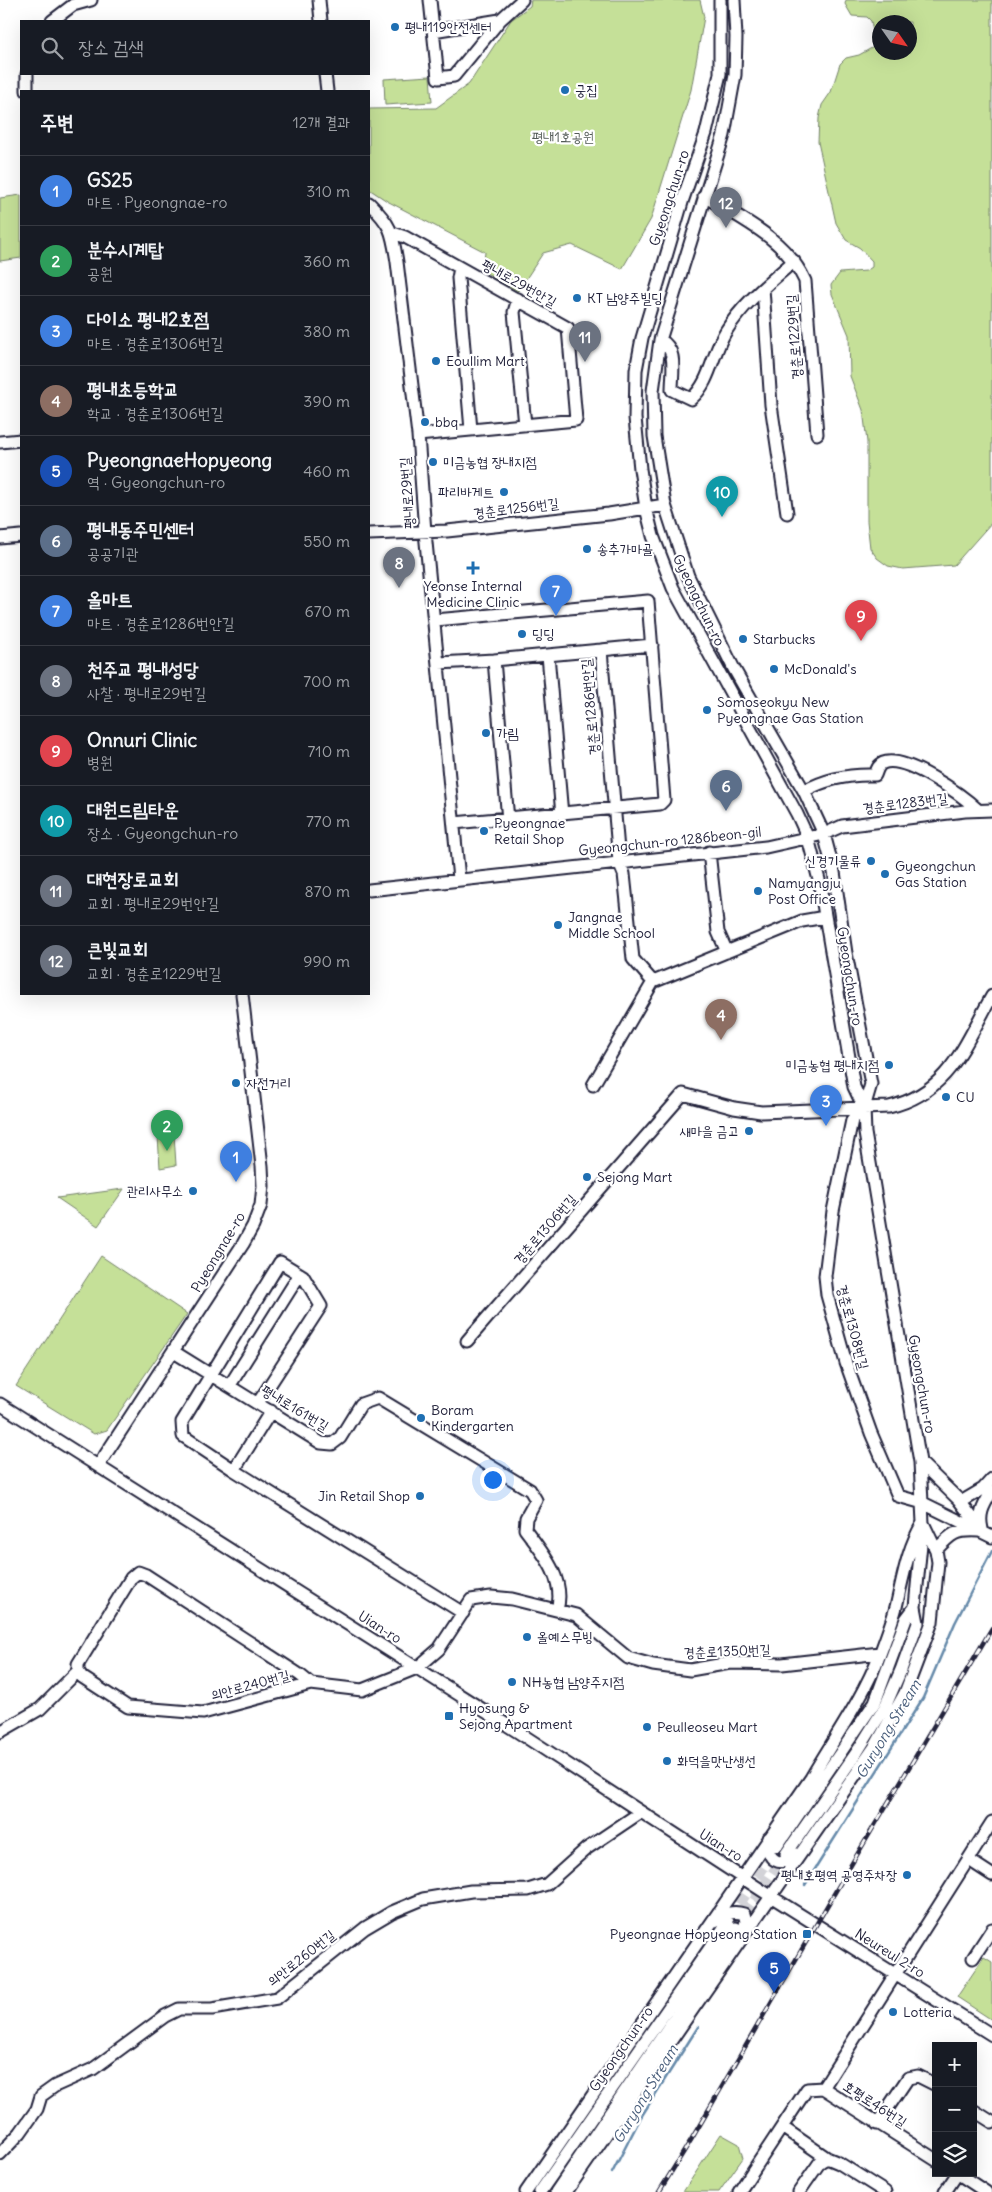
<!DOCTYPE html>
<html lang="ko">
<head>
<meta charset="utf-8">
<style>
  :root { --surface:#171b24; --page:#242831; --text:#f1f3f6; --muted:#9ea1a6; --line:#363941; --accent:#2563eb }
  body { margin:0; font-family:Delius,"Poor Story",sans-serif; background:var(--page); color:var(--text) }
  .controls { position:absolute; right:15px; bottom:15px; display:grid; overflow:hidden; border-radius:0px; box-shadow:0 5px 20px #0002 }
  .controls button { width:45px; height:45px; display:grid; place-items:center; padding:0; border:0; border-bottom:1px solid var(--line); background:var(--surface); color:var(--text); font:25px sans-serif }
  .compass { position:absolute; left:872px; top:15px; width:45px; height:45px; border-radius:50%; background:var(--surface); box-shadow:0 5px 20px #0002; rotate:124deg }
  .you { position:absolute; left:492px; top:1479px; width:18px; height:18px; margin:-12px; border:4px solid #fff; border-radius:50%; background:#1a73e8; box-shadow:0 0 0 8px #1a73e833 }
  .badge { display:grid; place-items:center; width:32px; height:32px; border-radius:50%; background:var(--accent); color:#fff; font-size:16px; font-weight:700 }
  .pin { position:absolute; translate:-50% -41px; filter:drop-shadow(0 1px 2px #0008) }
  .pin::after { content:''; position:absolute; top:26px; width:18px; height:15px; background:inherit; clip-path:polygon(0 0,100% 0,50% 100%) }
  .list { margin:0; padding:0; list-style:none }
  h2 { display:flex; justify-content:space-between; align-items:center; height:65px; margin:0; padding:0 20px; font-size:21px }
  h2 small { font-size:16px; font-weight:400; color:var(--muted) }
  .list li { display:grid; grid-template-columns:32px 1fr auto; gap:15px; align-items:center; box-sizing:border-box; height:70px; padding:0 20px; border-top:1px solid var(--line) }
  .list b { display:block; font-size:19px; white-space:nowrap }
  .list p { margin:0; font-size:16px; white-space:nowrap; color:var(--muted) }
  .list em { font-size:16px; font-style:normal; color:var(--muted) }
  .icon { flex:none; width:28px; height:28px; fill:none; stroke:currentColor; stroke-width:2; stroke-linecap:round; stroke-linejoin:round }
  .map { position:relative; flex:none; width:992px; height:2192px; overflow:hidden }
  .search { position:absolute; background:var(--surface); box-shadow:0 5px 20px #0002; left:20px; top:20px; width:350px; height:55px; display:flex; align-items:center; gap:12px; box-sizing:border-box; padding:0 18px; border-radius:0px; color:var(--muted); font-size:19px }
  .panel { position:absolute; background:var(--surface); box-shadow:0 5px 20px #0002; left:20px; top:90px; width:350px; height:905px; border-radius:0px }
  .map>svg:first-child { display:block }
</style>
</head>
<body>
<div class="map">
<svg width="992" height="2192" viewBox="0 0 992 2192">
  <rect width="100%" height="100%" fill="#fff"/>
  <filter id="ink" filterUnits="userSpaceOnUse"><feTurbulence type="fractalNoise" baseFrequency=".02" numOctaves="2"/><feDisplacementMap in="SourceGraphic" scale="10" xChannelSelector="R" yChannelSelector="G"/><feConvolveMatrix kernelMatrix="1 2 1 2 8 2 1 2 1" color-interpolation-filters="sRGB"/></filter>
  <g filter="url(#ink)">
    <!-- green -->
    <path fill="#c5e098" stroke="#74816a" d="M531 0H700L704 17 691 90 651 219 622 269 572 245 543 253 518 291 483 271 485 252 387 201 369 189V109L436 108 469 84 511 20 530 6Z
      M846 0H992V522L954 565 903 569 888 566 877 558 870 548 867 521V442L863 410 850 376 849 335 832 294 831 285 840 273 866 271 872 267V261L860 248 846 240 836 223 818 142 819 118 822 105 831 92 840 64 846 58 859 55 879 44 880 52H910V22H880L879 36C871 34 873 28 871 21L867 17 852 16 845 4Z
      M430 76 432 102 385 105 384 79Z
      M21 195V258L0 261V198Z
      M174 1134 176 1165 160 1168 158 1136Z
      M124 1189 98 1226 57 1198 123 1189Z
      M101 1256 187 1314 107 1430 94 1434 16 1386Z
      M984 1957 992 1962V2020L957 1997Z
      M721 2134 739 2144 743 2158 719 2192H683Z"/>
    <g fill="none" stroke-linecap="round" stroke-linejoin="round">
      <!-- stream -->
      <path stroke="#668aaa" stroke-width="2.5" d="M805 1885 923 1698 955 1623 992 1551
        M612 2173 641 2117 698 2027"/>
      <!-- minor-tunnel -->
      <path stroke="#d3d3d8" stroke-width="11" stroke-dasharray="11 5.5" stroke-linecap="butt" d="M730 1918 776 1848
        M736 1928 785 1855"/>
      <!-- minor casing -->
      <g stroke="#22223b" stroke-width="15">
        <path id="minor" d="M319 0 321 21
          M430 0 438 78 454 76 500 20 522 0
          M720 0V74L706 133 683 199 642 338 636 370 635 418 640 469 646 508 653 536 673 588 797 814 808 838 819 880 854 1087 864 1108
          M734 0 736 37 735 75 724 135 660 340 653 391 654 436 665 505 688 576 734 669 804 791 824 834 834 872 846 953 871 1084 864 1108 865 1133 920 1462 923 1523 915 1607 918 1623 901 1670 885 1707 857 1752 786 1854
          M52 21 73 5 91 0
          M433 31 500 20
          M27 74V91
          M325 74 327 91
          M704 196C742 219 786 239 805 281L817 434
          M369 203C392 226 392 231 397 262L418 435 425 532 459 879
          M393 233 405 237 568 328 576 420 418 435
          M460 268 458 278 471 430
          M763 288 771 405 787 513
          M518 299 514 312 525 425
          M660 340C678 349 672 372 672 390
          M672 390 691 399C711 382 712 353 726 331 743 303 770 282 794 261
          M0 442 21 440
          M369 534 447 531 609 514 665 505
          M0 538 21 536
          M435 620 648 601 664 800 660 804 454 823
          M601 650 652 645
          M548 655 562 815
          M494 660 508 820
          M439 663 494 660 601 650 619 862 624 874 633 959 653 982
          M804 791C827 778 849 774 875 775 877 770 878 765 883 763 905 754 962 795 978 810
          M709 852 718 932 727 952
          M369 890 766 847 824 834 842 826 965 811 992 810
          M593 1085 653 982 802 921 825 917
          M864 1108 852 1120 833 1211 825 1276 827 1295 846 1363 871 1433 898 1496 923 1503 992 1537
          M467 1341 683 1094 734 1108 761 1112 889 1107C949 1093 964 1045 992 996
          M174 1352 321 1443 332 1444 340 1438 361 1404 378 1398 530 1490 536 1500 526 1518 525 1529C542 1552 566 1579 557 1610
          M230 1385 300 1274
          M258 1403 321 1306 303 1276 280 1262 182 1422 183 1436 234 1470 463 1613
          M0 1404 518 1732 772 1897 992 2035
          M920 1462 958 1499 981 1529
          M98 1466 243 1244 253 1226 261 1205 263 1186 262 1166 242 994
          M234 1470 271 1411
          M961 1502 983 1489 992 1479
          M982 1529C978 1513 984 1505 992 1491
          M936 1550C952 1533 955 1530 978 1531
          M78 1671V1664L131 1578 138 1572 146 1575 300 1675 311 1684
          M0 1732 40 1709 78 1671 82 1677 128 1707 203 1713 311 1684 362 1690 417 1668 439 1649 471 1600 491 1597 512 1599 576 1615 628 1658 653 1665 690 1670 730 1663 782 1664 880 1653
          M769 1838C765 1861 780 1869 798 1854
          M777 1846 875 1702 906 1619 915 1607
          M969 1860 992 1875
          M715 1921C725 1914 732 1910 744 1914L746 1921 743 1933
          M973 1958 992 1929
          M823 2088 936 2160
          M973 2110 992 2122
          M877 2124 908 2078 918 2076 936 2085
          M782 2127 827 2158
          M0 2154 20 2133 37 2109 41 2096 55 2086 93 2069 165 2016 179 2009H212L277 1998 365 1928 392 1912 423 1899 471 1891 528 1890 547 1884 586 1849 641 1812
          M957 2173 986 2192
          M526 2192 811 1778C835 1737 863 1698 880 1654 886 1638 892 1622 896 1607 903 1578 907 1549 923 1523
          M540 2192 728 1922
          M556 2192 736 1928
          M566 2192 876 1745 905 1693 932 1622 938 1562 936 1550 924 1525
          M739 2192 807 2089 823 2088 992 1822
          M799 2192 820 2162 827 2158 839 2163 885 2192
          M945 2192 957 2174"/>
      </g>
      <!-- minor -->
      <use href="#minor" stroke="#fff" stroke-width="11"/>
      <!-- rail casing -->
      <g stroke="#22223b" stroke-width="4.5">
        <path id="rail" d="M659 2192 691 2140 845 1875 992 1628"/>
      </g>
      <!-- rail -->
      <use href="#rail" stroke="#fff" stroke-width="2.5" stroke-dasharray="8" stroke-linecap="butt"/>
    </g>
  </g>
  <!-- markers -->
  <g fill="#1f6fb2" stroke="#fff" stroke-width="2">
    <circle cx="395" cy="27" r="5"/>
    <circle cx="565" cy="90" r="5"/>
    <circle cx="577" cy="298" r="5"/>
    <circle cx="436" cy="361" r="5"/>
    <circle cx="425" cy="422" r="5"/>
    <circle cx="433" cy="462" r="5"/>
    <circle cx="504" cy="492" r="5"/>
    <circle cx="587" cy="549" r="5"/>
    <path d="M470.5 560.5h5v5h5v5h-5v5h-5v-5h-5v-5h5z"/>
    <circle cx="522" cy="634" r="5"/>
    <circle cx="743" cy="639" r="5"/>
    <circle cx="774" cy="669" r="5"/>
    <circle cx="707" cy="710" r="5"/>
    <circle cx="486" cy="733" r="5"/>
    <circle cx="484" cy="831" r="5"/>
    <circle cx="871" cy="861" r="5"/>
    <circle cx="885" cy="874" r="5"/>
    <circle cx="758" cy="891" r="5"/>
    <circle cx="558" cy="925" r="5"/>
    <circle cx="889" cy="1065" r="5"/>
    <circle cx="236" cy="1083" r="5"/>
    <circle cx="946" cy="1097" r="5"/>
    <circle cx="749" cy="1131" r="5"/>
    <circle cx="587" cy="1177" r="5"/>
    <circle cx="193" cy="1191" r="5"/>
    <circle cx="421" cy="1418" r="5"/>
    <circle cx="420" cy="1496" r="5"/>
    <circle cx="527" cy="1637" r="5"/>
    <circle cx="512" cy="1682" r="5"/>
    <rect x="444" y="1711" width="10" height="10" rx="2.5"/>
    <circle cx="647" cy="1727" r="5"/>
    <circle cx="667" cy="1761" r="5"/>
    <circle cx="907" cy="1875" r="5"/>
    <rect x="802" y="1929" width="10" height="10" rx="2.5"/>
    <circle cx="893" cy="2012" r="5"/>
  </g>
  <g text-anchor="middle" dominant-baseline="central" stroke-width="4.5" stroke-linejoin="round" paint-order="stroke">
    <!-- poi labels -->
    <g font-size="14" fill="#22223b" stroke="#fff" text-anchor="start">
      <text x="405" y="27">평내119안전센터</text>
      <text x="575" y="90">궁집</text>
      <text x="587" y="298">KT 남양주빌딩</text>
      <text x="446" y="361">Eoullim Mart</text>
      <text x="435" y="422">bbq</text>
      <text x="443" y="462">미금농협 장내지점</text>
      <text x="494" y="492" text-anchor="end">파리바게트</text>
      <text x="597" y="549">송추가마골</text>
      <text x="473" y="586" text-anchor="middle">Yeonse Internal<tspan x="473" dy="16">Medicine Clinic</tspan></text>
      <text x="532" y="634">딩딩</text>
      <text x="753" y="639">Starbucks</text>
      <text x="784" y="669">McDonald's</text>
      <text x="717" y="702">Somoseokyu New<tspan x="717" dy="16">Pyeongnae Gas Station</tspan></text>
      <text x="496" y="733">가림</text>
      <text x="494" y="823">Pyeongnae<tspan x="494" dy="16">Retail Shop</tspan></text>
      <text x="861" y="861" text-anchor="end">신경기물류</text>
      <text x="895" y="866">Gyeongchun<tspan x="895" dy="16">Gas Station</tspan></text>
      <text x="768" y="883">Namyangju<tspan x="768" dy="16">Post Office</tspan></text>
      <text x="568" y="917">Jangnae<tspan x="568" dy="16">Middle School</tspan></text>
      <text x="879" y="1065" text-anchor="end">미금농협 평내지점</text>
      <text x="246" y="1083">자전거리</text>
      <text x="956" y="1097">CU</text>
      <text x="739" y="1131" text-anchor="end">새마을 금고</text>
      <text x="597" y="1177">Sejong Mart</text>
      <text x="183" y="1191" text-anchor="end">관리사무소</text>
      <text x="431" y="1410">Boram<tspan x="431" dy="16">Kindergarten</tspan></text>
      <text x="410" y="1496" text-anchor="end">Jin Retail Shop</text>
      <text x="537" y="1637">올예스무빙</text>
      <text x="522" y="1682">NH농협 남양주지점</text>
      <text x="459" y="1708">Hyosung &amp;<tspan x="459" dy="16">Sejong Apartment</tspan></text>
      <text x="657" y="1727">Peulleoseu Mart</text>
      <text x="677" y="1761">화덕을맛난생선</text>
      <text x="897" y="1875" text-anchor="end">평내호평역 공영주차장</text>
      <text x="797" y="1934" text-anchor="end">Pyeongnae Hopyeong Station</text>
      <text x="903" y="2012">Lotteria</text>
    </g>
    <!-- park labels -->
    <g font-size="14" fill="#535b57" stroke="#fff">
      <text x="563" y="137">평내1호공원</text>
    </g>
    <!-- street labels -->
    <g font-size="14" fill="#22223b" stroke="#fff">
      <text transform="translate(669 198) rotate(-72)">Gyeongchun-ro</text>
      <text transform="translate(519 283) rotate(29)">평내로29번안길</text>
      <text transform="translate(794 337) rotate(-94)">경춘로1229번길</text>
      <text transform="translate(407 493) rotate(-94)">평내로29번길</text>
      <text transform="translate(516 508) rotate(-7)">경춘로1256번길</text>
      <text transform="translate(699 600) rotate(64)">Gyeongchun-ro</text>
      <text transform="translate(590 707) rotate(-95)">경춘로1286번안길</text>
      <text transform="translate(905 803) rotate(-7)">경춘로1283번길</text>
      <text transform="translate(670 841) rotate(-6)">Gyeongchun-ro 1286beon-gil</text>
      <text transform="translate(850 976) rotate(81)">Gyeongchun-ro</text>
      <text transform="translate(545 1229) rotate(-49)">경춘로1306번길</text>
      <text transform="translate(218 1252) rotate(-59)">Pyeongnae-ro</text>
      <text transform="translate(853 1327) rotate(75)">경춘로1308번길</text>
      <text transform="translate(922 1384) rotate(80)">Gyeongchun-ro</text>
      <text transform="translate(295 1408) rotate(31)">평내로161번길</text>
      <text transform="translate(380 1627) rotate(32)">Uian-ro</text>
      <text transform="translate(727 1651) rotate(-2)">경춘로1350번길</text>
      <text transform="translate(250 1685) rotate(-15)">의안로240번길</text>
      <text transform="translate(721 1845) rotate(32)">Uian-ro</text>
      <text transform="translate(890 1953) rotate(32)">Neureul 2-ro</text>
      <text transform="translate(301 1958) rotate(-38)">의안로260번길</text>
      <text transform="translate(621 2049) rotate(-55)">Gyeongchun-ro</text>
      <text transform="translate(875 2104) rotate(33)">호평로46번길</text>
    </g>
    <!-- water labels -->
    <g font-size="15" font-style="italic" fill="#4a5f7c" stroke="#fff">
      <text transform="translate(888 1729) rotate(-59)">Guryong Stream</text>
      <text transform="translate(645 2094) rotate(-59)">Guryong Stream</text>
    </g>
  </g>
</svg>
<div class="controls">
<button>+</button>
<button>−</button>
<button><svg class="icon" aria-label="layers" viewBox="0 0 24 24"><path d="M12 4l9 5-9 5-9-5zM3 14l9 5 9-5"/></svg></button>
</div>
<svg class="compass" viewBox="-18 -18 36 36"><path d="M0-13l5 13h-10z" fill="#e53935"/><path d="M0 13l5-13h-10z" fill="#9ea1a6"/></svg>
<div class="you"></div>
<div class="pin badge" style="left:236px;top:1182px;background:#3f7fe0">1</div>
<div class="pin badge" style="left:167px;top:1151px;background:#2e9e5b">2</div>
<div class="pin badge" style="left:826px;top:1126px;background:#3f7fe0">3</div>
<div class="pin badge" style="left:721px;top:1040px;background:#8d6e63">4</div>
<div class="pin badge" style="left:774px;top:1993px;background:#1a4fb4">5</div>
<div class="pin badge" style="left:726px;top:811px;background:#5c6f8a">6</div>
<div class="pin badge" style="left:556px;top:616px;background:#3f7fe0">7</div>
<div class="pin badge" style="left:399px;top:588px;background:#6b7280">8</div>
<div class="pin badge" style="left:861px;top:641px;background:#e0444e">9</div>
<div class="pin badge" style="left:722px;top:517px;background:#0f9aa8">10</div>
<div class="pin badge" style="left:585px;top:362px;background:#6b7280">11</div>
<div class="pin badge" style="left:726px;top:228px;background:#6b7280">12</div>
<div class="search"><svg class="icon" aria-label="search" viewBox="0 0 24 24"><circle cx="10" cy="10" r="6"/><path d="M15 15l6 6"/></svg>장소 검색</div>
<section class="panel">
<h2>주변<small>12개 결과</small></h2>
<ul class="list">
<li><span class="badge" style="background:#3f7fe0">1</span><div><b>GS25</b><p>마트 · Pyeongnae-ro</p></div><em>310 m</em></li>
<li><span class="badge" style="background:#2e9e5b">2</span><div><b>분수시계탑</b><p>공원</p></div><em>360 m</em></li>
<li><span class="badge" style="background:#3f7fe0">3</span><div><b>다이소 평내2호점</b><p>마트 · 경춘로1306번길</p></div><em>380 m</em></li>
<li><span class="badge" style="background:#8d6e63">4</span><div><b>평내초등학교</b><p>학교 · 경춘로1306번길</p></div><em>390 m</em></li>
<li><span class="badge" style="background:#1a4fb4">5</span><div><b>PyeongnaeHopyeong</b><p>역 · Gyeongchun-ro</p></div><em>460 m</em></li>
<li><span class="badge" style="background:#5c6f8a">6</span><div><b>평내동주민센터</b><p>공공기관</p></div><em>550 m</em></li>
<li><span class="badge" style="background:#3f7fe0">7</span><div><b>올마트</b><p>마트 · 경춘로1286번안길</p></div><em>670 m</em></li>
<li><span class="badge" style="background:#6b7280">8</span><div><b>천주교 평내성당</b><p>사찰 · 평내로29번길</p></div><em>700 m</em></li>
<li><span class="badge" style="background:#e0444e">9</span><div><b>Onnuri Clinic</b><p>병원</p></div><em>710 m</em></li>
<li><span class="badge" style="background:#0f9aa8">10</span><div><b>대원드림타운</b><p>장소 · Gyeongchun-ro</p></div><em>770 m</em></li>
<li><span class="badge" style="background:#6b7280">11</span><div><b>대현장로교회</b><p>교회 · 평내로29번안길</p></div><em>870 m</em></li>
<li><span class="badge" style="background:#6b7280">12</span><div><b>큰빛교회</b><p>교회 · 경춘로1229번길</p></div><em>990 m</em></li>
</ul>
</section>
</div>
</body>
</html>
